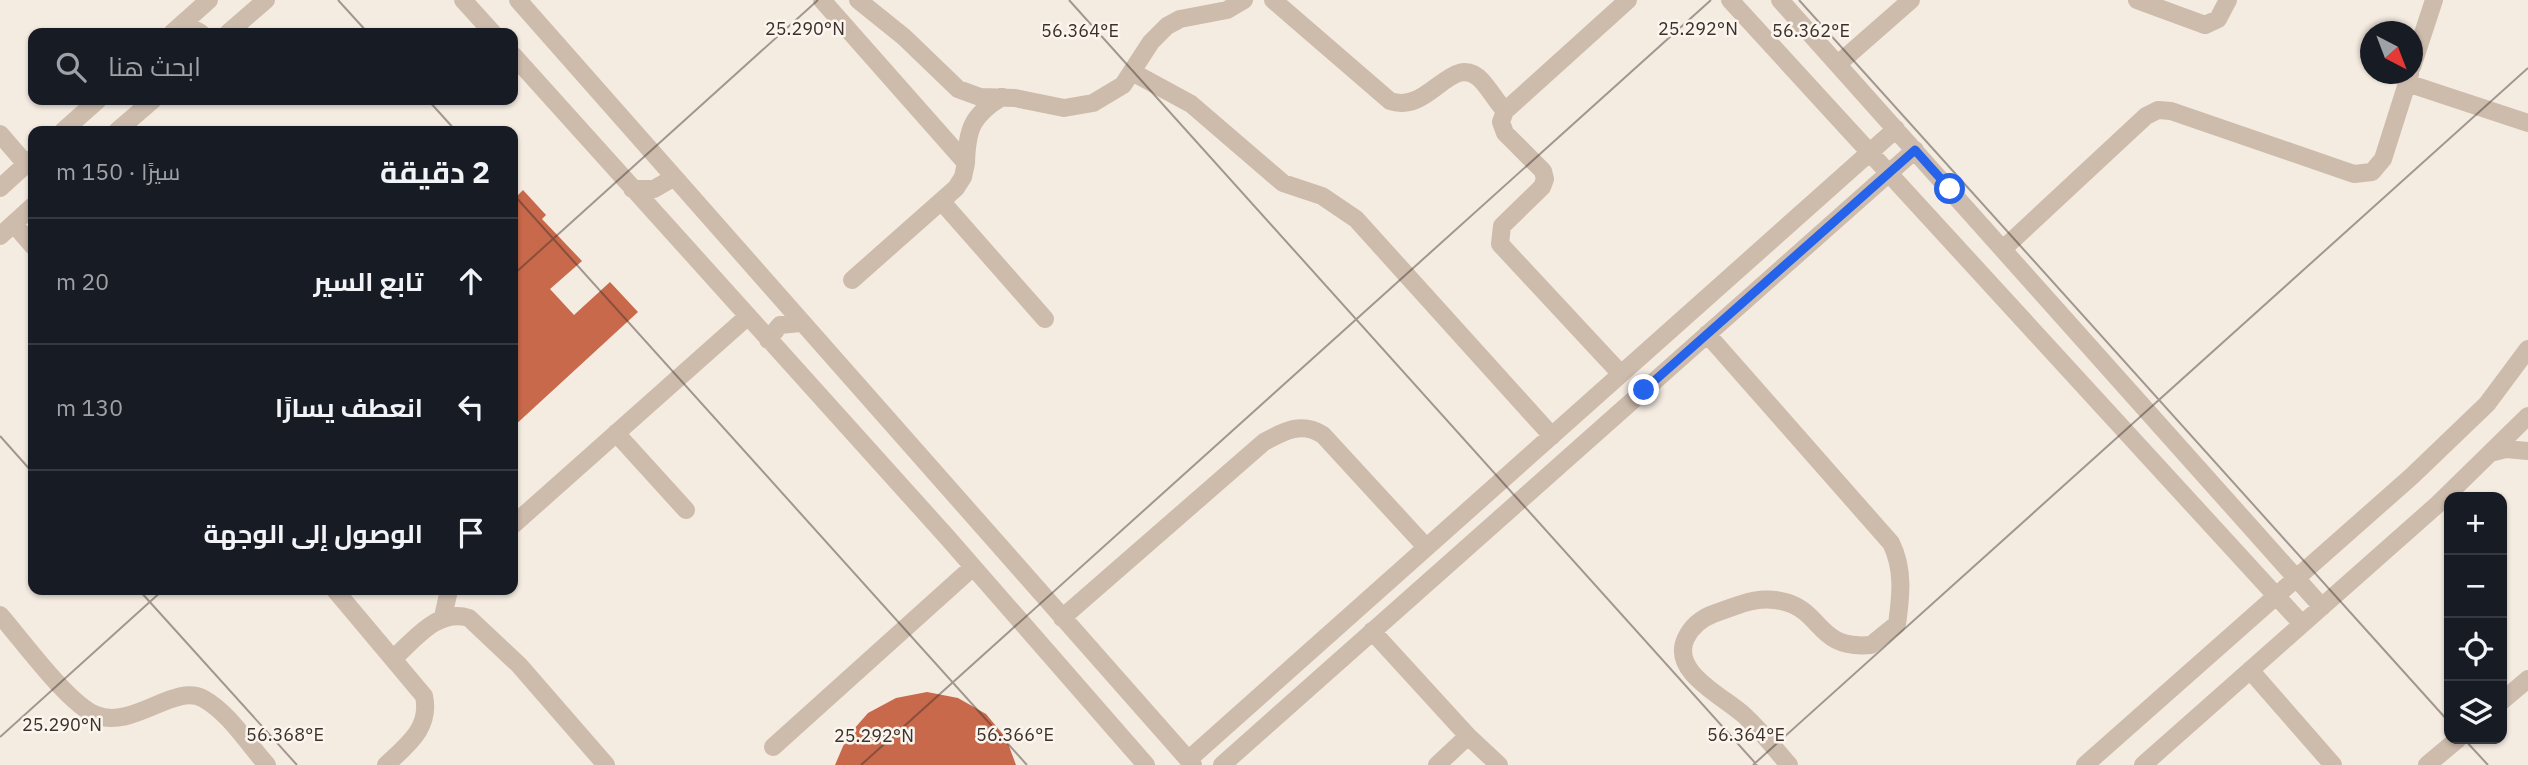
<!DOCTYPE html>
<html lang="ar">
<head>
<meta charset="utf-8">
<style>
  :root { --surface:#171b24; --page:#20242c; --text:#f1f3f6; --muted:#9ea1a6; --line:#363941 }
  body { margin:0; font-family:"IBM Plex Sans",Cairo,sans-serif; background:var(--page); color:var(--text); direction:rtl }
  .controls { position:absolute; right:21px; bottom:21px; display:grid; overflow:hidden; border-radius:14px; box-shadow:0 2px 5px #0004 }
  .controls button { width:63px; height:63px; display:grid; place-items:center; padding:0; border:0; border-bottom:2px solid var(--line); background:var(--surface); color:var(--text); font:35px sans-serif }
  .compass { position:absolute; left:2360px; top:21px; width:63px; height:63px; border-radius:50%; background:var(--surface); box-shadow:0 2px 5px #0004; rotate:138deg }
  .stop { position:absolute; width:21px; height:21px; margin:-16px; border:5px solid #2563eb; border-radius:50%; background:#fff }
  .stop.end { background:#2563eb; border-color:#fff; box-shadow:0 2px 7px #0008 }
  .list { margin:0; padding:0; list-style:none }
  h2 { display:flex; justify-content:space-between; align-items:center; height:91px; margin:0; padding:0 28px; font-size:30px }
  h2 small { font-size:23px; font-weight:400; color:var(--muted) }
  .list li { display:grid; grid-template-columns:46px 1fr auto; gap:21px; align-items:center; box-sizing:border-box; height:126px; padding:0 28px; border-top:2px solid var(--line) }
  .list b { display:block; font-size:26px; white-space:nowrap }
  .list em { font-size:23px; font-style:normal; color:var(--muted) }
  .icon { flex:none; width:38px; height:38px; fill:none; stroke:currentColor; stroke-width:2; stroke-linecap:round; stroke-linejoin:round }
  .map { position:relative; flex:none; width:2528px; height:765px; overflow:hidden; direction:ltr }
  .search { position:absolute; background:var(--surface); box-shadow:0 2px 5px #0004; left:28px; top:28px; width:490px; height:77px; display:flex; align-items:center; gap:18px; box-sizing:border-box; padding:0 24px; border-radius:14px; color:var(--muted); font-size:26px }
  .panel { position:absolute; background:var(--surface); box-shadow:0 2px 5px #0004; left:28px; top:126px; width:490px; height:469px; border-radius:14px; direction:rtl }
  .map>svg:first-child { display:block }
</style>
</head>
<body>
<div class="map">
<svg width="2528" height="765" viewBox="0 0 2528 765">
  <rect width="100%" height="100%" fill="#f4ebe1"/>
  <!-- building -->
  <path fill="#c8694b" d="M523 190 546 215 542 219 582 261 550 289 574 315 610 282 638 312 513 427V200Z
    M927 692 958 698 986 714 1006 738 1016 765H835L847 737 868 713 896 698Z"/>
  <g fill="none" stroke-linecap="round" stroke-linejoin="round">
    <!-- minor -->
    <path stroke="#cdbbac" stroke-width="18" d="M463 0 493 33
      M518 0 1193 765
      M822 0 966 163 963 177 956 188 852 280
      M858 0 904 37 958 89 980 97 1015 98 1064 108 1093 103 1123 85 1151 42 1167 26 1180 19 1227 10 1244 0
      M1273 0 1390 101C1430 115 1452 49 1482 81 1490 90 1497 102 1505 111
      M1730 0 2302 624
      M1780 0 2322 607
      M2137 0 2205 25 2218 19 2228 0
      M183 23 201 33
      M172 33 209 0
      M228 33 266 0
      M513 55 947 537 1146 765
      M1838 64 1911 0
      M2412 67 2434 0
      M1134 73 1191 104 1283 183 1322 196 1356 219 1552 436
      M2407 83 2528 123
      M63 131 98 100
      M117 131 153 100
      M0 134 26 164
      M966 163C967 129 972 115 1002 97
      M0 188 33 158
      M632 189H654L673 178
      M942 202 1045 319
      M14 224 33 246
      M0 236 33 206
      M2003 249 2146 116 2158 110 2171 111 2354 174 2372 172 2383 159 2410 74
      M1707 334 1891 543C1904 569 1901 596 1897 624L1871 645C1817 650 1823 612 1785 602 1758 594 1737 606 1713 614 1700 619 1692 626 1686 638 1669 673 1727 698 1746 717 1762 732 1775 749 1789 765
      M768 340 780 325 800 323
      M1621 374 1500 244 1502 226 1542 187 1545 179 1543 171 1505 133 1501 122 1505 111 1628 0
      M616 433 686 510
      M2494 452 2506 449 2528 451
      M513 525 747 317
      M335 590 424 696C431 728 407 745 386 765
      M0 615C22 640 68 704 96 715 133 730 175 682 204 699 229 713 248 744 267 765
      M443 617 449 590
      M1062 618 1264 442C1284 431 1302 421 1323 435L1426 547
      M1372 631 1468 736 1499 765
      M394 658C415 639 438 608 469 618L519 665 606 765
      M2250 670 2333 765
      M2502 701 2528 679
      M773 747 973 567
      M1188 760 1896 129
      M1222 765 1915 150
      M1437 765 1468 736
      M2085 765 2412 476 2487 404 2528 349
      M2143 765 2438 504 2528 416
      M2427 765 2458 739"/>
  </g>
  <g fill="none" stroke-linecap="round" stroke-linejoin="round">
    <!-- route -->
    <path stroke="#2563eb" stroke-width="9" d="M1644 390 1915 150 1950 189"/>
  </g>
  <!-- ticks -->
  <path fill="none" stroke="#3b302b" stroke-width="2" stroke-opacity="0.45" d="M338 0 368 33M1069 0 1757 765M1799 0 2449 722M428 100 456 131M513 194 1027 765M513 275 818 0M0 436 33 473M139 590 297 765M0 737 163 590M2464 739 2488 765M861 765 1711 0M1753 765 2528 68"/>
  <g font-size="18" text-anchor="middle" fill="#3b302b" stroke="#fbf5ee" stroke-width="5" stroke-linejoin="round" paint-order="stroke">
    <text x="805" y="35">25.290°N</text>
    <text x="1698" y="35">25.292°N</text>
    <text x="1080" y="37">56.364°E</text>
    <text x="1811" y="37">56.362°E</text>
    <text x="62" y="731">25.290°N</text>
    <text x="285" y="741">56.368°E</text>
    <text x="1015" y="741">56.366°E</text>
    <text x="1746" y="741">56.364°E</text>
    <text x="874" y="742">25.292°N</text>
  </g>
</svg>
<div class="controls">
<button>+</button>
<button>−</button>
<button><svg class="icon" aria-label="locate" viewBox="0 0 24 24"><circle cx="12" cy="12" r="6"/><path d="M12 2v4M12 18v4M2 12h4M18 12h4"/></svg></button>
<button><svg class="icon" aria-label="layers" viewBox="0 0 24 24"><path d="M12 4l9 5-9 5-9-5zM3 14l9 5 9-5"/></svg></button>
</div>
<svg class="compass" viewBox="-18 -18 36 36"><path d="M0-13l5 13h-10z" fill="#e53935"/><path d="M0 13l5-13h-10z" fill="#9ea1a6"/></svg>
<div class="stop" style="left:1950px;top:189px"></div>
<div class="stop end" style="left:1644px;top:390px"></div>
<div class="search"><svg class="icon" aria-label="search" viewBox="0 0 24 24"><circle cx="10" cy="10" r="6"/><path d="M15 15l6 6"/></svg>ابحث هنا</div>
<section class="panel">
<h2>2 دقيقة<small>سيرًا · 150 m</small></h2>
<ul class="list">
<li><svg class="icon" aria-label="ahead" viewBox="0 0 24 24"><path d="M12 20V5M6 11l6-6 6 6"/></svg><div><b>تابع السير</b></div><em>20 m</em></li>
<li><svg class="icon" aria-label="left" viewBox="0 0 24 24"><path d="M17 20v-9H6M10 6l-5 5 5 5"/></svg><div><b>انعطف يسارًا</b></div><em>130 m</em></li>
<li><svg class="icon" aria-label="arrive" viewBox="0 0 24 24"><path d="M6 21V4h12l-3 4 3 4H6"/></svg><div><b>الوصول إلى الوجهة</b></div></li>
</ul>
</section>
</div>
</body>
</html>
